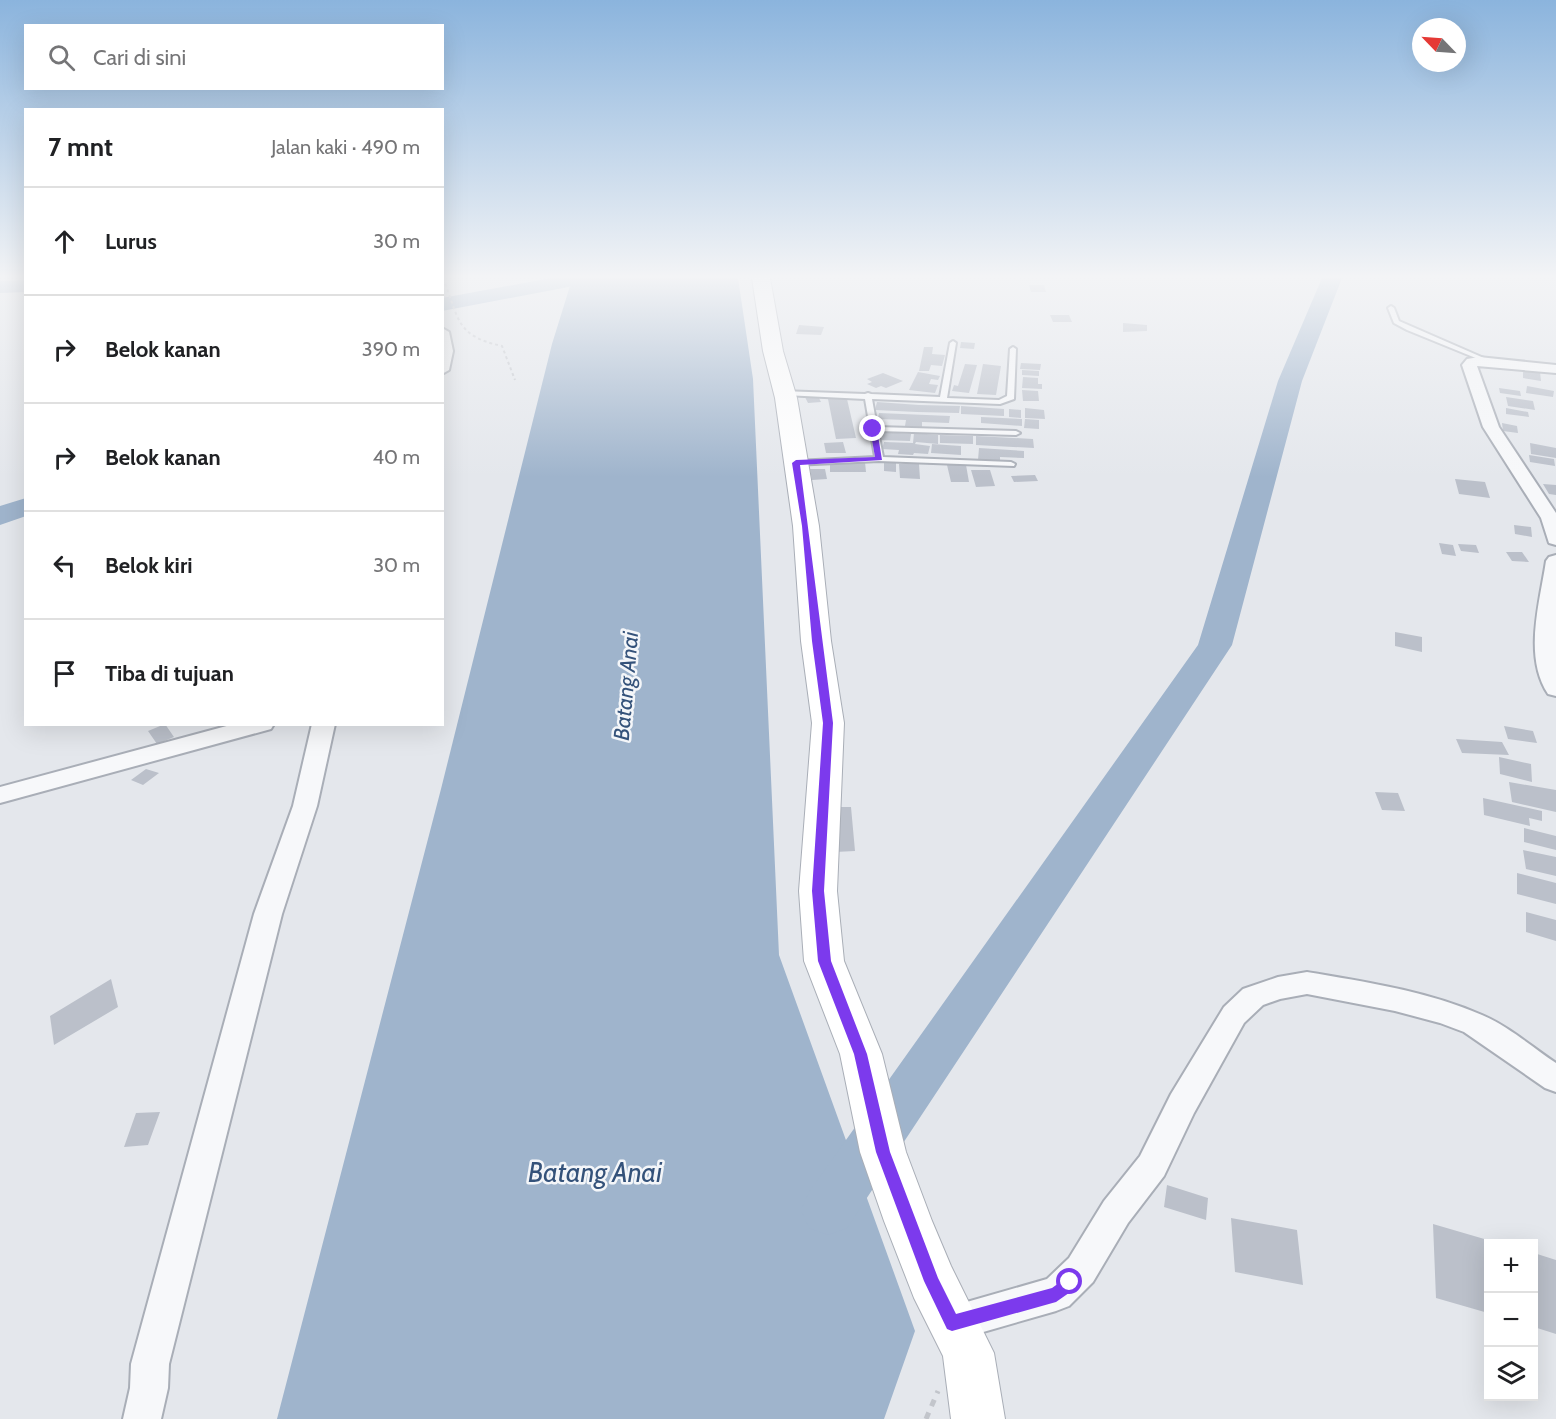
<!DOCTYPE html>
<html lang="id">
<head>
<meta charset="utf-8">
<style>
  :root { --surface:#fff; --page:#f2f2f2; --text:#202124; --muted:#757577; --line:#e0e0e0 }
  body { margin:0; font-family:Cabin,sans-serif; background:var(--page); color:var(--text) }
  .controls { position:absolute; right:18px; bottom:18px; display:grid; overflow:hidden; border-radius:0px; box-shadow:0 6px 24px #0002 }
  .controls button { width:54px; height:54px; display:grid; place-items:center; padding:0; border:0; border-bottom:2px solid var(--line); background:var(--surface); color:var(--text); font:30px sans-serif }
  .compass { position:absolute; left:1412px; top:18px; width:54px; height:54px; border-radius:50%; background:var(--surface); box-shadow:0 6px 24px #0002; rotate:295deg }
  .stop { position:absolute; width:18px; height:18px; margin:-14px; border:4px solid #7c3aed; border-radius:50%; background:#fff }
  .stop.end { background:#7c3aed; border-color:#fff; box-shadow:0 2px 6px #0008 }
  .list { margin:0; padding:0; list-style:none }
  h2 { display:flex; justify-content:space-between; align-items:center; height:78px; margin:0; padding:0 24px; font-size:26px }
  h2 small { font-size:20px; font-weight:400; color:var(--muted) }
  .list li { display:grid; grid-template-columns:39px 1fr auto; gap:18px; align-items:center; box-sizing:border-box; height:108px; padding:0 24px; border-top:2px solid var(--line) }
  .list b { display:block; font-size:22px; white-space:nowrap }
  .list em { font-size:20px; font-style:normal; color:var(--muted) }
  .icon { flex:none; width:33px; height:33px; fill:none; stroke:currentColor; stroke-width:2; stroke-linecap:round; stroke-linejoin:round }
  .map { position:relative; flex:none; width:1556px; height:1419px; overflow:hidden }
  .search { position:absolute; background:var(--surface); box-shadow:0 6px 24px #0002; left:24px; top:24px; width:420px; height:66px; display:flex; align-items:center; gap:15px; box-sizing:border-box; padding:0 21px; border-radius:0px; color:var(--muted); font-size:22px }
  .panel { position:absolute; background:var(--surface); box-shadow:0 6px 24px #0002; left:24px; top:108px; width:420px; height:618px; border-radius:0px }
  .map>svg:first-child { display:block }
</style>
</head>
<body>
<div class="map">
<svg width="1556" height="1419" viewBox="0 0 1556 1419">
  <rect width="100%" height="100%" fill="#e4e7ec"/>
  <!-- water -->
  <path fill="#9fb4cc" d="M570 278H738L753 379 779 955 915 1331 884 1419H277L441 789 552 344 570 286Z"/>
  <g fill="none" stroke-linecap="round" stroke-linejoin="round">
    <!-- river -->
    <path fill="#9fb4cc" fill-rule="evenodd" d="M551 278H594L591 282 584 284 442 311V298Z
      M1322 278H1342L1302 381 1232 645 847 1228 828 1235 809 1228 801 1210 809 1192 1198 645 1278 381Z
      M26 280V292L0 293V281Z
      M26 498V516L0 525V506Z"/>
  </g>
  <!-- building -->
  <path fill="#bbc0ca" d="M1029 285H1044L1046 292H1031Z
    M1050 315H1069L1072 322H1053Z
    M1123 323 1147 325V331L1123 332Z
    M799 325 824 327 821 335 796 334Z
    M961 342 975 343 974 349 960 348Z
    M924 347H933L932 354 945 355 942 366 931 365 929 371H919Z
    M1021 363 1041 364 1040 370 1020 369Z
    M965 364 977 365 969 393 952 391 954 385 958 386Z
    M983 364 1001 366 996 395 977 394Z
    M1022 370 1039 371V376L1022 375Z
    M1523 370 1540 372 1541 381 1523 378Z
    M918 372 940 376 938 380 931 379 929 384 938 385 935 393 909 390Z
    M883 373 903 381 886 388 881 386 876 388 867 384 872 382 867 379Z
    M1023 377 1038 378V384H1042V389L1022 388Z
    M1527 386 1554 391 1553 397 1526 393Z
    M1499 388 1520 391 1521 396 1500 393Z
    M1022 390 1038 391 1039 401H1023Z
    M818 396 821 402 808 403 805 397Z
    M1506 397 1533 401 1535 410 1508 406Z
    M828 399H847L856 438 836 439Z
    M877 402 919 405 960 406 959 413 917 412 875 410Z
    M961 406 1004 409V416L961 414Z
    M1025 408 1044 410 1045 419 1025 418Z
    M1506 408 1528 412 1529 417 1506 414Z
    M1009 409 1021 410V418L1009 417Z
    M879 413 950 416 949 423 922 422V427L905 426 906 420 878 419Z
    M981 417 1022 419V426L981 423Z
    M1025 419 1039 420V429L1024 428Z
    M1502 423 1517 426 1518 433 1503 431Z
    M883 432 911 434 910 441 878 440V438H882Z
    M914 433 938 435V444L916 442 915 444 930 446 928 454 914 453 913 455 898 454 899 450 882 449 884 442 913 443Z
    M940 435 973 436V444L940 443Z
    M976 436 1033 439 1034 448 976 445Z
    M843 442 846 453H826L824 443Z
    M1530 443 1556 448V458L1531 454Z
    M932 444 961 446V455L931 453Z
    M979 448 1024 451V458L1000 457V462L978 460Z
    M1529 455 1554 459 1555 466 1530 462Z
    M830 462H865L866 472H830Z
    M884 463H896V472L884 471Z
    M899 464H919L920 479 900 478Z
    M947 465H966L969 482H951Z
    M810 469H825L827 479 812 480Z
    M971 470H990L995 486 976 487Z
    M1035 475 1038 481 1014 482 1011 476Z
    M1455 479 1485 482 1490 498 1459 494Z
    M1543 484 1556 485V495L1549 494Z
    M1514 525 1531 527 1532 537 1515 534Z
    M1439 543 1453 545 1456 556 1442 554Z
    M1458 544 1476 545 1479 553 1461 551Z
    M1506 552H1522L1529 562 1512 561Z
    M1395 632 1422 637V652L1395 646Z
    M165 724 174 737 157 744 148 731Z
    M1504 726 1533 731 1537 743 1508 739Z
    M1456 739 1502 742 1509 755 1462 753Z
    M1499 757 1531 764 1532 782 1500 774Z
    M146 769 159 773 143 785 131 780Z
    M1509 782 1556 790V812L1512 802Z
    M1375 792 1398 793 1405 811 1382 810Z
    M1483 798 1542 811V821L1529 818 1530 826 1484 815Z
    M832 807H851L855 851 835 852Z
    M1524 828 1556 836V850L1524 842Z
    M1523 850 1556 857V876L1526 869Z
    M1517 873 1556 883V904L1517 894Z
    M1526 912 1556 920V941L1526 932Z
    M111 979 118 1007 54 1045 50 1016Z
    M160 1112 148 1145 124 1147 136 1113Z
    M1167 1185 1208 1198 1206 1220 1164 1207Z
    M1231 1218 1297 1230 1303 1285 1235 1272Z
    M1433 1224 1498 1243 1488 1244V1313L1436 1298Z
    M1534 1253 1556 1260V1334L1534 1327Z"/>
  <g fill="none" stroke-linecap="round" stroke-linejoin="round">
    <!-- lane casing -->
    <g stroke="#a9aeb7" stroke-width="4">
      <path id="lane" d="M1391 306 1394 308 1399 321 1493 362 1488 363 1407 330 1394 323 1388 308Z
        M953 341 956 343 947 398 999 400 1007 396 1010 349 1013 347 1016 349 1014 399 1000 404 872 399 877 427 1016 431 1020 433 1016 435 878 431 883 457 1011 462 1015 464 1014 466 879 461 793 465V461H796L875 457 865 399 784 395 780 393 781 391 865 394 868 393 871 394 940 397 950 343Z"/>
    </g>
    <!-- street casing -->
    <g stroke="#a9aeb7" stroke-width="4">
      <path id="street" d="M442 328 449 332 453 351 449 370 442 374Z
        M1479 357 1556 365V373L1477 366 1499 427 1556 513V545L1549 543 1541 518 1483 427 1462 365 1467 359Z
        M1556 555V696L1548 694C1523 656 1540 602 1546 561L1549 557Z
        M234 724H274L271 729 0 803V787Z
        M312 724H335L317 806 282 914 169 1364 168 1388 161 1419H123L130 1388 131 1364 254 914 293 806Z
        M1307 972C1366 982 1427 991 1482 1015 1508 1026 1532 1047 1556 1063V1092L1545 1088 1464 1032 1440 1023 1395 1011 1307 994 1280 999 1263 1005 1244 1023 1194 1113 1164 1176 1128 1223 1093 1282 1069 1306 1056 1311 952 1341 939 1336 934 1323 939 1310 1047 1279 1069 1258 1104 1201 1140 1156 1171 1094 1224 1007 1243 989 1278 977Z"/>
    </g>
    <!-- secondary casing -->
    <g stroke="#a9aeb7" stroke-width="2">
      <path id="secondary" d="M752 278H770L783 351 797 398 819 526 831 641 844 723 837 891 844 961 882 1054 906 1152 932 1221 951 1266 994 1353 1005 1419H951L943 1356 914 1298 884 1221 860 1152 840 1054 804 961 799 891 812 723 801 641 793 526 775 398 763 351Z"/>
    </g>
    <!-- path-far1 -->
    <path stroke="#c2c5cb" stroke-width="2" stroke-dasharray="3 3" stroke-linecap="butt" d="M443 278C459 318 455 336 502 346L515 380"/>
    <!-- path -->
    <path stroke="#c2c5cb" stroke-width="5" stroke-dasharray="7 7" stroke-linecap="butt" d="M926 1419 938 1391"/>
    <!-- lane -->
    <use href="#lane" fill="#f7f8fa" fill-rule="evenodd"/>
    <!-- street -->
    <use href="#street" fill="#f7f8fa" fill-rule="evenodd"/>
    <!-- secondary -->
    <use href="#secondary" fill="#fff" fill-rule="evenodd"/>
  </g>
  <!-- sky -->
  <linearGradient id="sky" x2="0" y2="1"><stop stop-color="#8bb4dd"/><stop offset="0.58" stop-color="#f3f4f6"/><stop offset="1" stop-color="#f3f4f6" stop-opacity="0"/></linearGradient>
  <rect width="1556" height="477" fill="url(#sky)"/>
  <!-- route -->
  <path fill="#7c3aed" d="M873 426 877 429 882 460 800 465 833 723 824 891 831 961 867 1054 890 1152 938 1278 956 1314 1052 1288 1070 1275 1076 1277 1078 1282 1076 1288 1056 1302 952 1331 947 1329 924 1281 876 1152 854 1054 818 961 812 891 823 723 812 641 802 526 792 463 796 460 875 457 870 429Z"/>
  <g text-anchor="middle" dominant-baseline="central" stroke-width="5" stroke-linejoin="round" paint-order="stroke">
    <!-- water labels -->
    <g font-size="22" font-style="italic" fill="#34527a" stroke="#f4f6f9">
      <text transform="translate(626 686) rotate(-85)">Batang Anai</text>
    </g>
    <!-- near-water labels -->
    <g font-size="27" font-style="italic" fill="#34527a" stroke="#f4f6f9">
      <text x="595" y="1172">Batang Anai</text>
    </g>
  </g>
</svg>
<div class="controls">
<button>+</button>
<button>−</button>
<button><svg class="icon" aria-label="layers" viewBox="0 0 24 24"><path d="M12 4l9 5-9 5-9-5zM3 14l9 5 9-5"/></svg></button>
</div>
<svg class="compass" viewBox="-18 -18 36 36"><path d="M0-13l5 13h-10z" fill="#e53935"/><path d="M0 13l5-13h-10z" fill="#757577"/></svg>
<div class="stop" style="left:1070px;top:1282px"></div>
<div class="stop end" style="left:873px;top:429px"></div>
<div class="search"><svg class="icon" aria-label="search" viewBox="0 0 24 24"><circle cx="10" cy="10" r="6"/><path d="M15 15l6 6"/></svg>Cari di sini</div>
<section class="panel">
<h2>7 mnt<small>Jalan kaki · 490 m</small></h2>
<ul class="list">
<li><svg class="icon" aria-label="ahead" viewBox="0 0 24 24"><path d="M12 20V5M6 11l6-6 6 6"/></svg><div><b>Lurus</b></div><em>30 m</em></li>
<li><svg class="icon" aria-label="right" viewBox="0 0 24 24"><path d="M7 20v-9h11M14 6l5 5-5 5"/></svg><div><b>Belok kanan</b></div><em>390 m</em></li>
<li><svg class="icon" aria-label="right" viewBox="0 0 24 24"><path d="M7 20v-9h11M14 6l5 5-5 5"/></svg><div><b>Belok kanan</b></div><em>40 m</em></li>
<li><svg class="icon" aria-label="left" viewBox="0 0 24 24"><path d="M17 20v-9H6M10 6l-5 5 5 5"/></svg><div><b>Belok kiri</b></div><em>30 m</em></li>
<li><svg class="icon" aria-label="arrive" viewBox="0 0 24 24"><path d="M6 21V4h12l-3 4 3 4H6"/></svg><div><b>Tiba di tujuan</b></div></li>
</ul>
</section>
</div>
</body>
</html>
